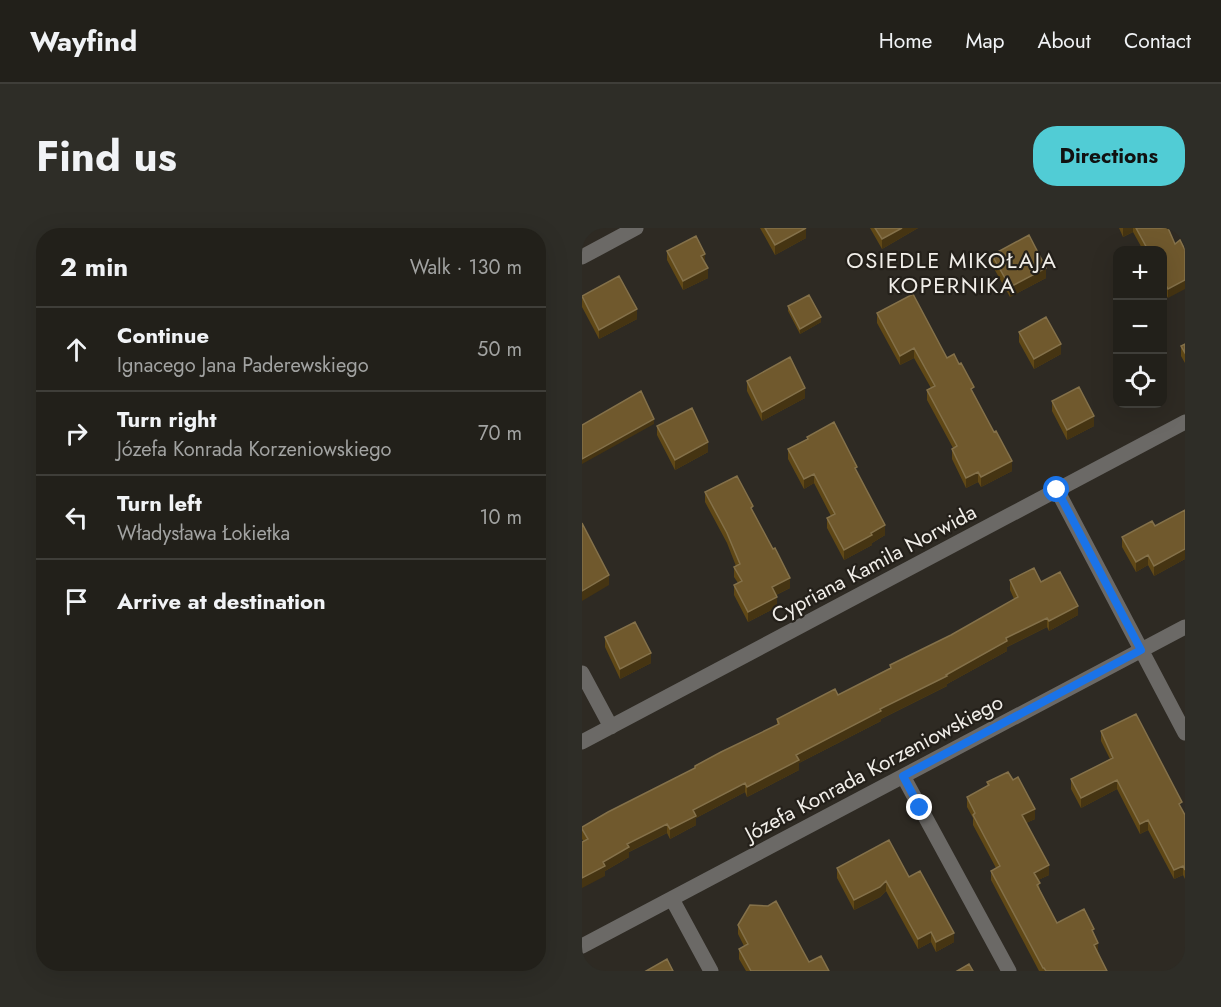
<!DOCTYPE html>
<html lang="en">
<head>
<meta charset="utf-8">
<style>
  :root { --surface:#22201a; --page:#2e2d27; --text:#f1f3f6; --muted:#a2a3a2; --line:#3f3e39; --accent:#51ccd5 }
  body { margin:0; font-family:Jost,sans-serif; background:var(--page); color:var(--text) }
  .controls { position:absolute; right:18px; top:18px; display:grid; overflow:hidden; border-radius:12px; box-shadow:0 6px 24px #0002 }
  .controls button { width:54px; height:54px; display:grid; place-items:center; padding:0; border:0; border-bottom:2px solid var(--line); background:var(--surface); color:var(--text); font:30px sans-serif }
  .stop { position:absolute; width:18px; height:18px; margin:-14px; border:4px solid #1a73e8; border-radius:50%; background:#fff }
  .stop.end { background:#1a73e8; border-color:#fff; box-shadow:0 2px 6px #0008 }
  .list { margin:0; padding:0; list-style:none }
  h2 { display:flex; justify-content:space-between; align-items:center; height:78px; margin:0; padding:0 24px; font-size:26px }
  h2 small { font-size:20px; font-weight:400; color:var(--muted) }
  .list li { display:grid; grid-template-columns:39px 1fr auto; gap:18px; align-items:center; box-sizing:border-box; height:84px; padding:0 24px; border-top:2px solid var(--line) }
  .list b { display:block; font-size:22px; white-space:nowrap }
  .list p { margin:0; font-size:20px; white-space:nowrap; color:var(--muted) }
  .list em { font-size:20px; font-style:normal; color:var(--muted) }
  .icon { flex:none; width:33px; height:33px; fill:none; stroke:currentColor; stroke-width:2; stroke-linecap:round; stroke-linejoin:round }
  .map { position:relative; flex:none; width:603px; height:743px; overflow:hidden; border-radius:24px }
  header { display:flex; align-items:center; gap:36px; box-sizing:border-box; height:84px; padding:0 30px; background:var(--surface); border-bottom:2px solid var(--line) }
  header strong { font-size:28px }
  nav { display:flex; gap:33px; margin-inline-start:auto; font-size:21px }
  .intro { display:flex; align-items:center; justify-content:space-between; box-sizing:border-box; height:144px; padding:0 36px }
  h1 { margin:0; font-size:42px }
  .button { padding:15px 27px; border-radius:24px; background:var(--accent); color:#111; font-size:21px; font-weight:700 }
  main { display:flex; gap:36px; padding:0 36px }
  aside { flex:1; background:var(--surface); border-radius:24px; box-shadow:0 6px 24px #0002 }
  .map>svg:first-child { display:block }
</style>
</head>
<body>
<header>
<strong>Wayfind</strong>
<nav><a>Home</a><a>Map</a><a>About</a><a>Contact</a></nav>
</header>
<div class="intro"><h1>Find us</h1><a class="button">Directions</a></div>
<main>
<aside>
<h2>2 min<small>Walk · 130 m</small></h2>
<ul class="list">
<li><svg class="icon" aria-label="ahead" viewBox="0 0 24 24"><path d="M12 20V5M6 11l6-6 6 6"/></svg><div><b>Continue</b><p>Ignacego Jana Paderewskiego</p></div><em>50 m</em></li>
<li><svg class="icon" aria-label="right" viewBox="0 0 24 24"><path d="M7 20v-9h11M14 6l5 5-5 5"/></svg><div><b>Turn right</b><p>Józefa Konrada Korzeniowskiego</p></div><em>70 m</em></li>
<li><svg class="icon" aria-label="left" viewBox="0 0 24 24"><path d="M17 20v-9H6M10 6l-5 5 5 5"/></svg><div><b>Turn left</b><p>Władysława Łokietka</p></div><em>10 m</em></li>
<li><svg class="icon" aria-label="arrive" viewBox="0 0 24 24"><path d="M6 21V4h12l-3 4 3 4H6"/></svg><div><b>Arrive at destination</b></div></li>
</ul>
</aside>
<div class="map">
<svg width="603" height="743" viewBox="0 0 603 743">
  <rect width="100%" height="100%" fill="#2e2a23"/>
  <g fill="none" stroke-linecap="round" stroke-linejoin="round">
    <!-- street -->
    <path stroke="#6b6966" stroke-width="15" d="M0 29 54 0
      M475 262 603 505
      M0 445 29 499
      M0 514 603 194
      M321 548 427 743
      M90 671 129 743
      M0 718 603 399"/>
  </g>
  <!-- wall -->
  <path fill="#604816" d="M178 0H224V10L193 27Z
    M288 0H336L300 21Z
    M537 0H586L593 16 586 70 580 59V22H561L551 4 541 9Z
    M85 23 123 35 126 50 101 62 85 32Z
    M410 27 464 50 428 69 410 37Z
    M0 68 55 91 17 111 0 79Z
    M206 78 239 94 218 106 206 83Z
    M295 85 365 130 392 167 430 243 399 259 396 254 384 260 370 231V221L371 220 345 172V162L349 160 332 130 318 137 295 95Z
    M437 104 479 126 452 141 437 114Z
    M603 116V135L599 128V118Z
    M165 153 223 170 180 193 165 163Z
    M470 173 512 198 485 212 470 183Z
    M75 198 126 224 93 242 75 207Z
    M225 209 275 244 303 307 290 315V317L262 332 245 300V290L249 288 232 255 222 261 206 231V221L225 211Z
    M123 264 171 284 208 360 194 367 195 379 166 394 152 367V357L156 355 152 349V339L154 338 145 315 123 274Z
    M603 282V331L572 348 566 337 554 344 540 319V309L573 298Z
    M428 352 459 354 496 387 467 403 465 399 425 419V423L365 456V458L299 491V493L217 535V542L165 569 163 564 114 590V597L88 611 85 605 47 624V629L23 643V648L0 611V599L113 540V538L195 497V491L256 467 308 440V437L369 407 432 371 428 362Z
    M23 409 69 435 38 451 23 419Z
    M519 503 600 581 603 587V651L601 647 592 651 566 602 558 606 535 561 499 580 489 561V551L528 531 519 513Z
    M405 554 453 591 444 595 467 647 456 652 458 662 475 695 512 706 516 725 525 743H457L409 652V643L414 640 391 597V590L385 579V569L405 558Z
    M255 640 327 649 372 714 354 724 349 714 336 721 304 663 298 669 272 682 255 650Z
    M156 697 227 734 247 743H164L157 731V721L162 718 156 706Z"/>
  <!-- shaded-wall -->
  <path fill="#453412" d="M224 0V10L193 27V17Z
    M320 0H336L300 21V11Z
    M541 0H551V4L541 9Z
    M123 26V35L119 28Z
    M126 40V50L101 62V53Z
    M464 40V50L428 69V59Z
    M603 52V61L586 70V61Z
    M55 81V91L17 111V102Z
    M239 89V94L218 106V101Z
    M479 116V126L452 141V131Z
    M332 120V130L318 137V128Z
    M223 160V170L180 193V184Z
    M512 188V198L485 212V202Z
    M72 191V196L0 236V231Z
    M126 214V224L93 242V232Z
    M430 233V243L399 259V249Z
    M396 244V254L384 260V250Z
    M232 246V255L222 261V251Z
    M303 297V307L290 315V317L262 332V322Z
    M603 319V331L572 348V338Z
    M566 327V337L554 344V334Z
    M27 347V357L0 373V363Z
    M208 350V360L190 369V359Z
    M195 369V379L166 394V384Z
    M496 378V387L467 403V393Z
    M465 390V399L425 419V423L365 456V458L299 491V493L217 535V542L165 569V559L214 527 298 481 364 447 424 410Z
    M69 425V435L38 451V441Z
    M535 552V561L499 580V570Z
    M163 555V564L114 590V597L88 611V601L111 582Z
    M453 581V591L440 597V587Z
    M566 592V602L558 606V596Z
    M85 596V605L47 624V629L23 643V648L0 660V650L45 616Z
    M467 637V647L452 654V645Z
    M601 638V647L592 651V642Z
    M304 653V663L298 669 272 682V672Z
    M349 704V714L336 721V711Z
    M372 705V714L354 724V714Z
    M516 715V725L512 727V717Z"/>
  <!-- building -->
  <path fill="#70592d" stroke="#84714a" stroke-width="1.5" d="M183 0H224L193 17Z
    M293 0H320L300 11Z
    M554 0H586L593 16 598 12 603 22V52L586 61 580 50V22H566Z
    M447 7 464 40 428 59 410 27Z
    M114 8 123 26 119 28 126 40 101 53 85 23Z
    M37 48 55 81 17 102 0 68Z
    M331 66 365 130 372 126 377 136 379 135 392 159 389 161 412 204 414 203 430 233 399 249 396 244 384 250 370 221 375 218 345 162 353 158 332 120 318 128 295 85Z
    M227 67 239 89 218 101 206 78Z
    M464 89 479 116 452 131 437 104Z
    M603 116V125L599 118Z
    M208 129 223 160 180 184 165 153Z
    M497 159 512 188 485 202 470 173Z
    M59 163 72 191 0 231V197Z
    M110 180 126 214 93 232 75 198Z
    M252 194 275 239 273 240 303 297 289 305 290 307 262 322 245 290 253 286 232 246 222 251 206 221 226 211 225 209Z
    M155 248 171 278 169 280 191 321 193 320 208 350 190 359 195 369 166 384 152 357 160 353 152 339 158 336 145 305 123 264Z
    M603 282V321L572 338 566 327 554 334 540 309 570 293 573 298Z
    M0 295 27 347 0 363Z
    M452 340 459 354 478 344 496 378 467 393 465 390 424 410 425 413 364 447 365 448 298 481 299 483 214 527 217 532 165 559 163 555 111 582 114 588 88 601 85 596 45 616 47 619 21 634 23 638 0 650V614L6 611 0 601V599L26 584 113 540V538L139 524 197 496 195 491 253 461 256 467 309 440 308 437 369 407 436 369 428 352Z
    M53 394 69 425 38 441 23 409Z
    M554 486 600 574 597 576 603 587V642L601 638 592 642 566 592 558 596 535 552 499 570 489 551 531 530 519 503Z
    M426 544 431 552 436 549 453 581 440 587 467 637 452 645 458 655 455 657 475 695 502 681 512 701 510 702 516 715 512 717 525 743H464L462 740H461L409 643 418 638 391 587 393 585 385 569 407 557 405 554Z
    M307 612 327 649 338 643 372 705 354 714 349 704 336 711 304 653 298 659 272 672 255 640Z
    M194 673 227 734 239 728 247 743H169L157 721 166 716 156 697 168 677 186 678Z
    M85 731 91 743H64Z
    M387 736 391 743H375Z"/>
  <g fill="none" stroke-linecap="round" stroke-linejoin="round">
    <!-- route -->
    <path stroke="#1a73e8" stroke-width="8" d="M338 580 321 548 559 422 475 262"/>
  </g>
  <g text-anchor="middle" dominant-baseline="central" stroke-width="4.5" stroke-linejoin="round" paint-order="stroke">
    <!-- street labels -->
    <g font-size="21" fill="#f1eee9" stroke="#24201a">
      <text transform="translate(292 336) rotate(-28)">Cypriana Kamila Norwida</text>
      <text transform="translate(292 540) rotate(-28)">Józefa Konrada Korzeniowskiego</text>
    </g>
    <!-- neighbourhood labels -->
    <g font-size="22" letter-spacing="1.5" fill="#f1eee9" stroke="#24201a">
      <text x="370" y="32">OSIEDLE MIKOŁAJA<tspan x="370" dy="25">KOPERNIKA</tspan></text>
    </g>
  </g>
</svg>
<div class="controls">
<button>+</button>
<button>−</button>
<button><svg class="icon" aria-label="locate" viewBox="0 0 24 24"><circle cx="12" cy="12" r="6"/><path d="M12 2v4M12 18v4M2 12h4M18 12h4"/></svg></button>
</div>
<div class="stop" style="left:475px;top:262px"></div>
<div class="stop end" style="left:338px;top:580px"></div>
</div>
</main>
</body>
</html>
